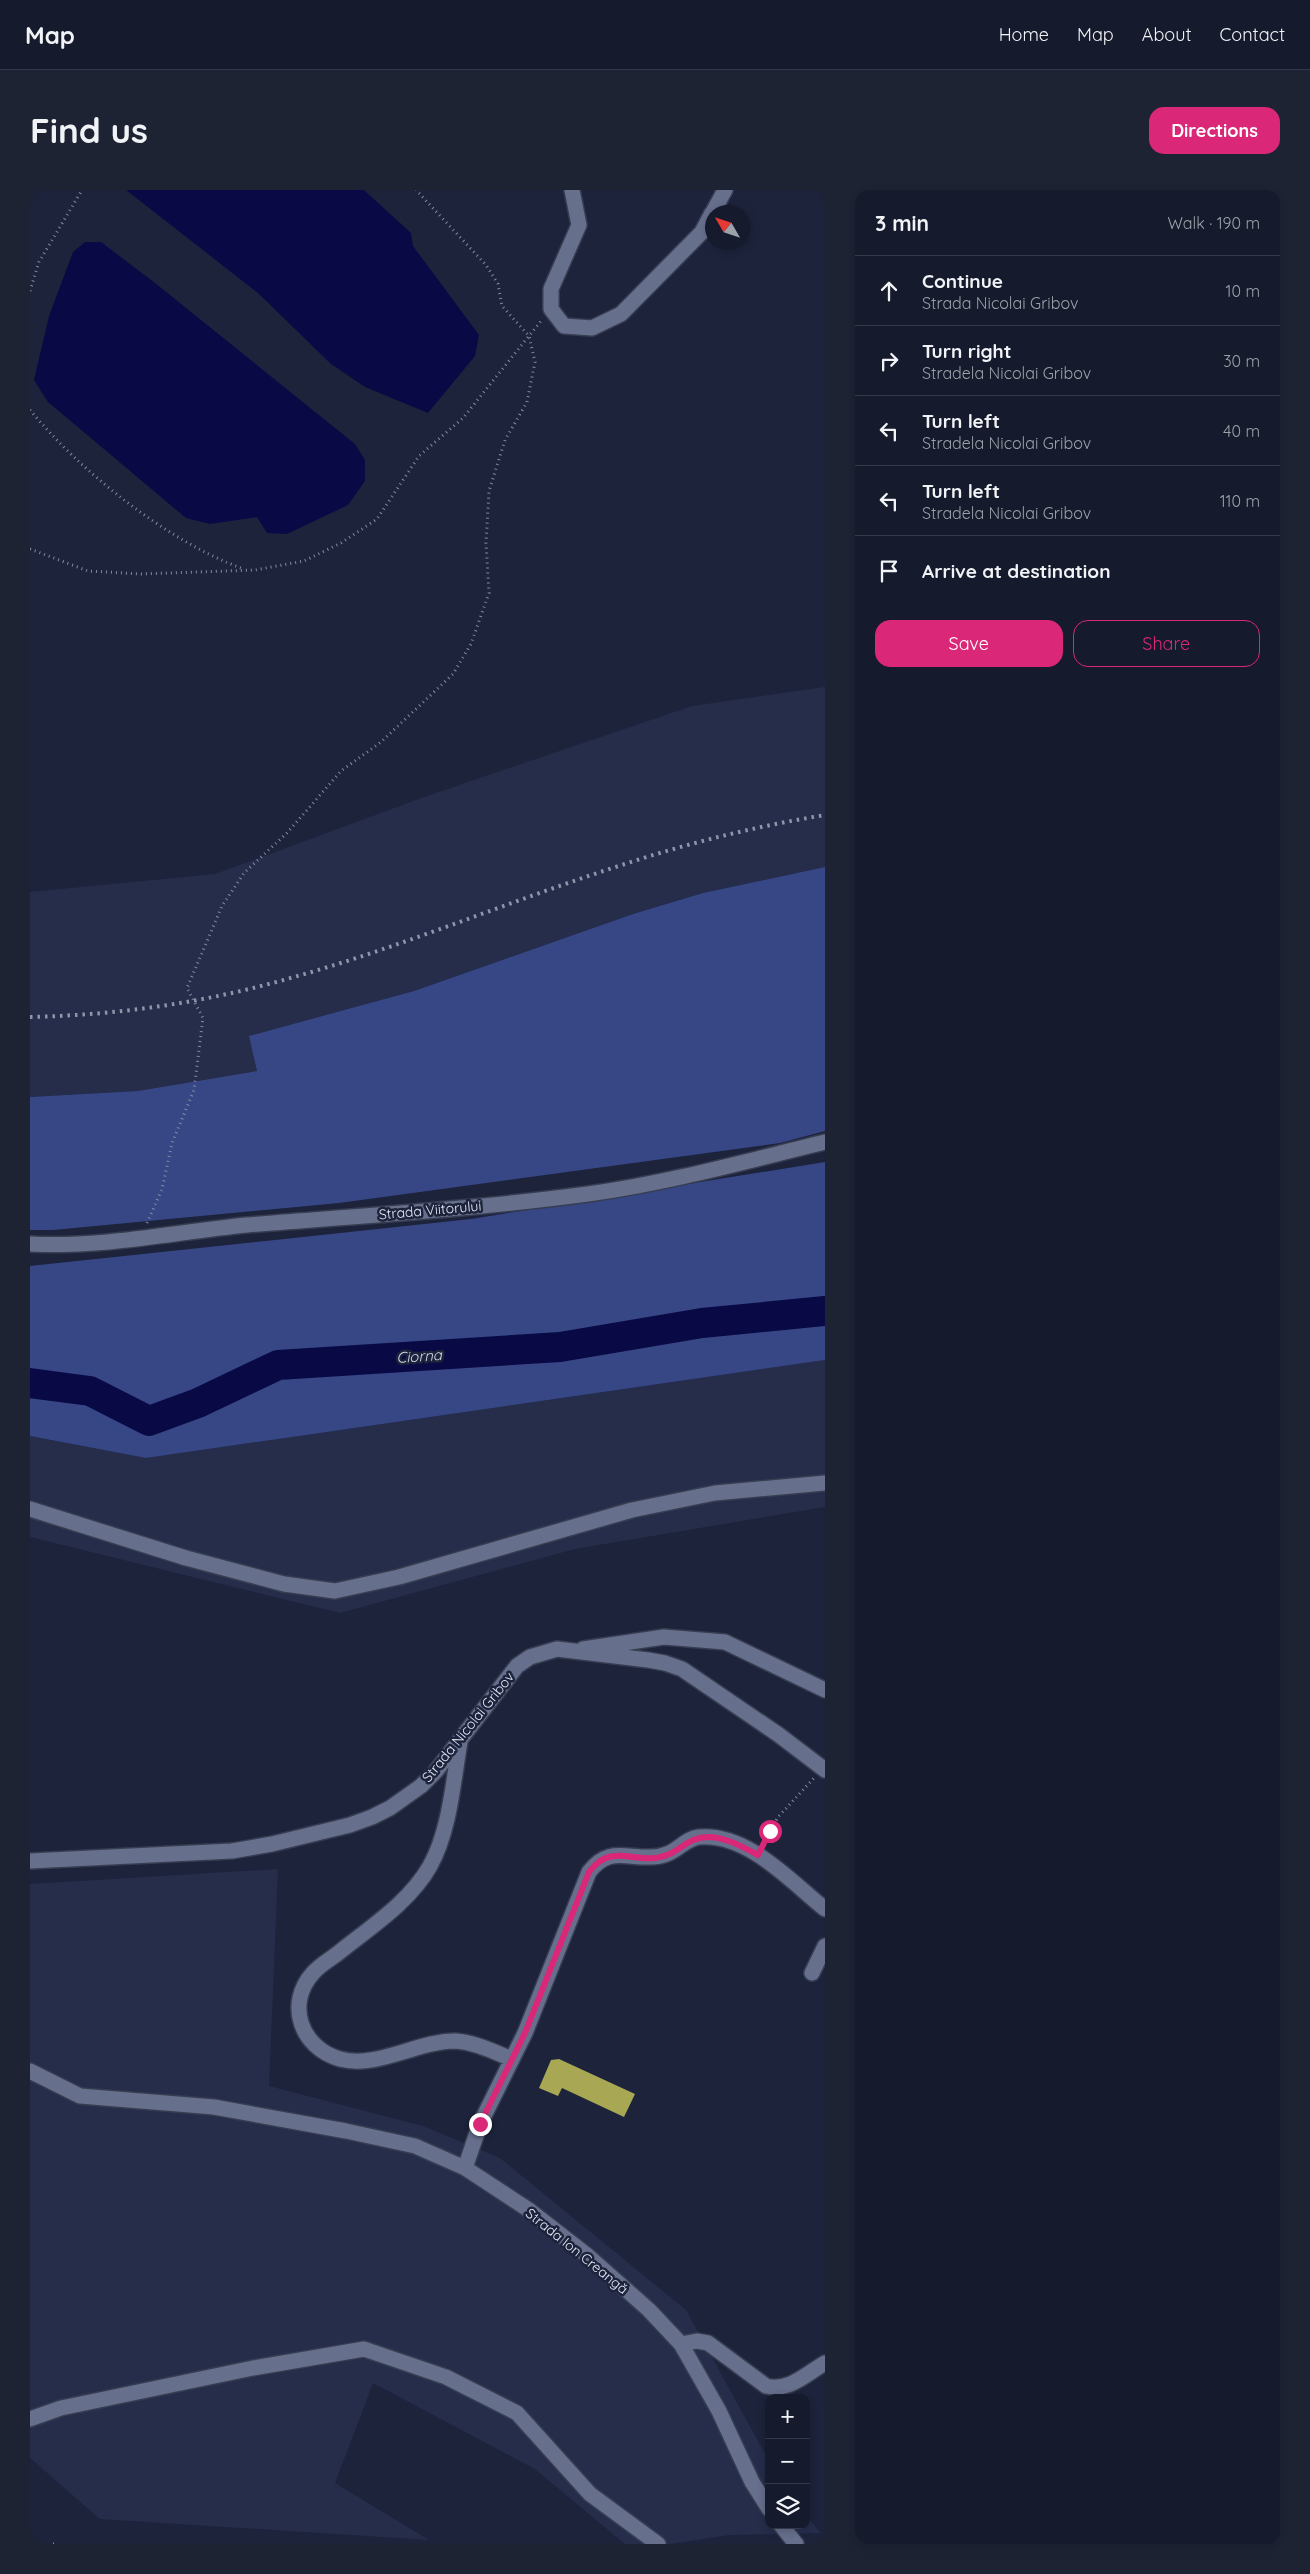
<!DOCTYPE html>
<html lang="en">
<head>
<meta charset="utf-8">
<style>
  :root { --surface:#151a2c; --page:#1e2334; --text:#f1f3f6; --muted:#9da1a9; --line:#343848; --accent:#db2777 }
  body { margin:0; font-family:Quicksand,sans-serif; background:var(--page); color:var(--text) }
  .controls { position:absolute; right:15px; bottom:15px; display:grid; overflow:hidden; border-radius:10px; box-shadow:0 2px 8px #0003 }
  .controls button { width:45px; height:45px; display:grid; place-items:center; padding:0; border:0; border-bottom:1px solid var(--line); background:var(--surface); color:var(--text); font:25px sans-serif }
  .compass { position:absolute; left:675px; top:15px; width:45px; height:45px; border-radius:50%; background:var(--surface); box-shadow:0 2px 8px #0003; rotate:309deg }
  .stop { position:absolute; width:15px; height:15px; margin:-11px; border:4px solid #db2777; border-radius:50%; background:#fff }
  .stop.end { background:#db2777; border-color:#fff; box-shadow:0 1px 5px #0008 }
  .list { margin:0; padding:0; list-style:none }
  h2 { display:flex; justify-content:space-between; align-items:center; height:65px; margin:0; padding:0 20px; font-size:21px }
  h2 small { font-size:16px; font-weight:400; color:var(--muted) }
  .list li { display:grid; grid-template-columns:32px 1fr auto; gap:15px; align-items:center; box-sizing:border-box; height:70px; padding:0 20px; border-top:1px solid var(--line) }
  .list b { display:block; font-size:19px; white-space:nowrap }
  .list p { margin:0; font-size:16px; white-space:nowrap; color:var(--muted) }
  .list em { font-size:16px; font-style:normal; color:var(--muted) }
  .actions { display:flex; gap:10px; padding:15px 20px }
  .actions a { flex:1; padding:11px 0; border:1px solid var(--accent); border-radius:15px; text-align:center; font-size:18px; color:var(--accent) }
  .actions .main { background:var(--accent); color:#fff }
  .icon { flex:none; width:28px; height:28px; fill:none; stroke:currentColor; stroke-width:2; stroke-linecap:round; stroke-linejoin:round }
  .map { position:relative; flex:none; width:795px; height:2354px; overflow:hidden; border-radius:15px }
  header { display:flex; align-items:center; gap:30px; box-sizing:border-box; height:70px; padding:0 25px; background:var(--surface); border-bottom:1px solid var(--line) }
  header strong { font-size:24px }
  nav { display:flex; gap:28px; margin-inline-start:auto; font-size:18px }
  .intro { display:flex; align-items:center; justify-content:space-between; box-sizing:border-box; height:120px; padding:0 30px }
  h1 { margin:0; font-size:35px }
  .button { padding:12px 22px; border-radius:15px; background:var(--accent); color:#fff; font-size:18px; font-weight:700 }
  main { display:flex; gap:30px; padding:0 30px }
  aside { flex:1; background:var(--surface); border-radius:15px; box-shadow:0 2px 8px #0003 }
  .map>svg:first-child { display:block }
</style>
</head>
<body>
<header>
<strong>Map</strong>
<nav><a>Home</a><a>Map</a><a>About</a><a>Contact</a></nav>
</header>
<div class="intro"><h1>Find us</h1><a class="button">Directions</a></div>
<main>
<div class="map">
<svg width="795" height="2354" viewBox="0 0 795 2354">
  <rect width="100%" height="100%" fill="#1c233b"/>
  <!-- built -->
  <path fill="#252d4b" d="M795 497V677L673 703 603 724 384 801 220 846 227 881 108 901 0 907V702L185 684 397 606 662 516Z
    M795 1170V1317L545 1359 310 1423 0 1347V1246L116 1268Z
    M248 1679 239 1896 393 1936 470 1968 656 2120 739 2271V2335H776V2324L790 2343 699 2345 641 2354H595L505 2279 343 2193 305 2293 399 2350 70 2329 0 2268V1694Z"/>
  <!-- forest -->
  <path fill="#374786" d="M795 677V941L750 953 309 1013 23 1040H0V907L108 901 227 881 219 846 384 801 603 724 673 703Z
    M795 972V1170L116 1268 0 1246V1076L441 1029Z"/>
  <!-- water -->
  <path fill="#090a45" d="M96 0H334L381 43 383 56 449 145 445 166 398 223 335 197 301 174 228 103Z
    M55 52H71L125 93 325 254 335 270V291L318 315 257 344 237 343 227 327 180 334 156 328 18 212 4 190 19 126 43 62Z"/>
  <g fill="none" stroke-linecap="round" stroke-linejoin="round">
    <!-- river -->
    <path stroke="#090a45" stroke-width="30" d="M0 1193 60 1201 119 1231 168 1213 248 1175 530 1157 672 1133 795 1121"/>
  </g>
  <!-- building -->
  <path fill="#a7a754" d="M529 1869 605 1904 594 1927 532 1898 528 1906 509 1898 521 1870Z"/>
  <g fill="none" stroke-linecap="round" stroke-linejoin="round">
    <!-- minor casing -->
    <g stroke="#373d51" stroke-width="18">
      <path id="minor" d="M542 0 549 35 521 99V119L534 136 562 138 591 124 672 42 682 23
        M683 22 695 0
        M0 1054C72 1058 145 1042 217 1035 331 1026 445 1019 558 1004 638 993 717 971 795 952
        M0 1319 156 1368 254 1394 305 1401 369 1387 602 1320 685 1303 795 1293
        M553 1459 634 1447 695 1452 795 1500
        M430 1552C423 1592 420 1640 400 1676 379 1713 339 1738 307 1764 299 1770 290 1775 283 1783 255 1814 271 1858 310 1869 347 1879 387 1851 425 1851 444 1852 464 1862 482 1869
        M0 1671 202 1661 242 1654 320 1635 342 1627 360 1618 391 1596 406 1581 487 1476 500 1467 527 1459 618 1470 635 1473 652 1479 749 1545 795 1580
        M782 1783 795 1756
        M0 1881 50 1906 184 1917 316 1941 385 1956 435 1978 499 2020 558 2066 619 2120 651 2154 689 2221 722 2292 739 2319
        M435 1978 450 1934 495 1843 559 1682C578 1657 594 1668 621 1667 646 1667 652 1649 669 1647 718 1643 760 1691 795 1719
        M651 2154 667 2151 678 2153 736 2196C759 2202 776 2184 795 2173
        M0 2229 31 2218 223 2178 334 2159 416 2187 487 2223 560 2304 628 2354
        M751 2335 766 2354"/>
    </g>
    <!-- path -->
    <path stroke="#848b9e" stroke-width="3" stroke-dasharray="1 4" stroke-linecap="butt" d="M0 101 9 72 52 0
      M0 220C50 281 137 351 211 378
      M0 359 58 381 111 384 225 380 274 371 311 353 347 329 389 266 433 228 511 131
      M117 1033 132 999 142 953 164 900 173 828 157 798 192 716 214 683 257 643 311 581 351 552 423 484 441 454 459 403 456 353 459 301 475 250 497 212 505 172 499 146 472 116 468 94 456 75 386 0
      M734 1652 748 1627 784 1588
      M23 2354H25"/>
    <!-- minor -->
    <use href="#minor" stroke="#666f8c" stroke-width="15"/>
    <!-- rail -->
    <path stroke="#9096aa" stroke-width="4" stroke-dasharray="2.5 5" stroke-linecap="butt" d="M0 827C87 825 173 813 257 789 373 757 484 709 598 673 662 652 728 636 795 625"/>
  </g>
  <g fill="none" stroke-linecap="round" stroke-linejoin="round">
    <!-- route -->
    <path stroke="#db2777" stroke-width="6" d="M450 1934 495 1843 559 1682C583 1650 607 1677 637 1665 652 1659 660 1647 678 1647 695 1647 713 1657 728 1665L740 1641"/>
  </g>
  <g text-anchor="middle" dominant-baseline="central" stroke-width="5" stroke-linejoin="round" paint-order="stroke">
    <!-- street labels -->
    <g font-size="14" fill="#e3e9f9" stroke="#1c233b">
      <text transform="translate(400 1020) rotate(-5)">Strada Viitorului</text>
      <text transform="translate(438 1537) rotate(-51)">Strada Nicolai Gribov</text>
      <text transform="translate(547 2061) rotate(39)">Strada Ion Creangă</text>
    </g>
    <!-- water labels -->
    <g font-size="15" font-style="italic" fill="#d4daee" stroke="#1c233b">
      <text transform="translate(389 1166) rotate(-4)">Ciorna</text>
    </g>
  </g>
</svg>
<div class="controls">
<button>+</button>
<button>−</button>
<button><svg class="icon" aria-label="layers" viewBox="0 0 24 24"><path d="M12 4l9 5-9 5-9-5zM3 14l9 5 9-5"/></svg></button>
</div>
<svg class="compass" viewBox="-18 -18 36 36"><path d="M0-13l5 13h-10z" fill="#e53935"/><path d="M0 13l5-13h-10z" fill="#9da1a9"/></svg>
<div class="stop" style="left:740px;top:1641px"></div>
<div class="stop end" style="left:450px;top:1934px"></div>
</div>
<aside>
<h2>3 min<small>Walk · 190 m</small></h2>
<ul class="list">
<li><svg class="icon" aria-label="ahead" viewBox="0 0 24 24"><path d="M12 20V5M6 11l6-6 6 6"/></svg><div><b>Continue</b><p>Strada Nicolai Gribov</p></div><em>10 m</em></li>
<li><svg class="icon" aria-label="right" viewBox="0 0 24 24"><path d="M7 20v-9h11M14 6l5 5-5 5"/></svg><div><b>Turn right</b><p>Stradela Nicolai Gribov</p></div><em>30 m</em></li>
<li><svg class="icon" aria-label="left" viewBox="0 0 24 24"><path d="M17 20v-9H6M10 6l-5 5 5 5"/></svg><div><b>Turn left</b><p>Stradela Nicolai Gribov</p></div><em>40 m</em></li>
<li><svg class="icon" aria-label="left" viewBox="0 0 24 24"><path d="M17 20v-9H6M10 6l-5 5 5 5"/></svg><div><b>Turn left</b><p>Stradela Nicolai Gribov</p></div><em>110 m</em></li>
<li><svg class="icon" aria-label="arrive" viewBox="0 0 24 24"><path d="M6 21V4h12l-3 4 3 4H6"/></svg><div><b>Arrive at destination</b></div></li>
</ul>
<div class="actions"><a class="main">Save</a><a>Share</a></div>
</aside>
</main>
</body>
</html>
